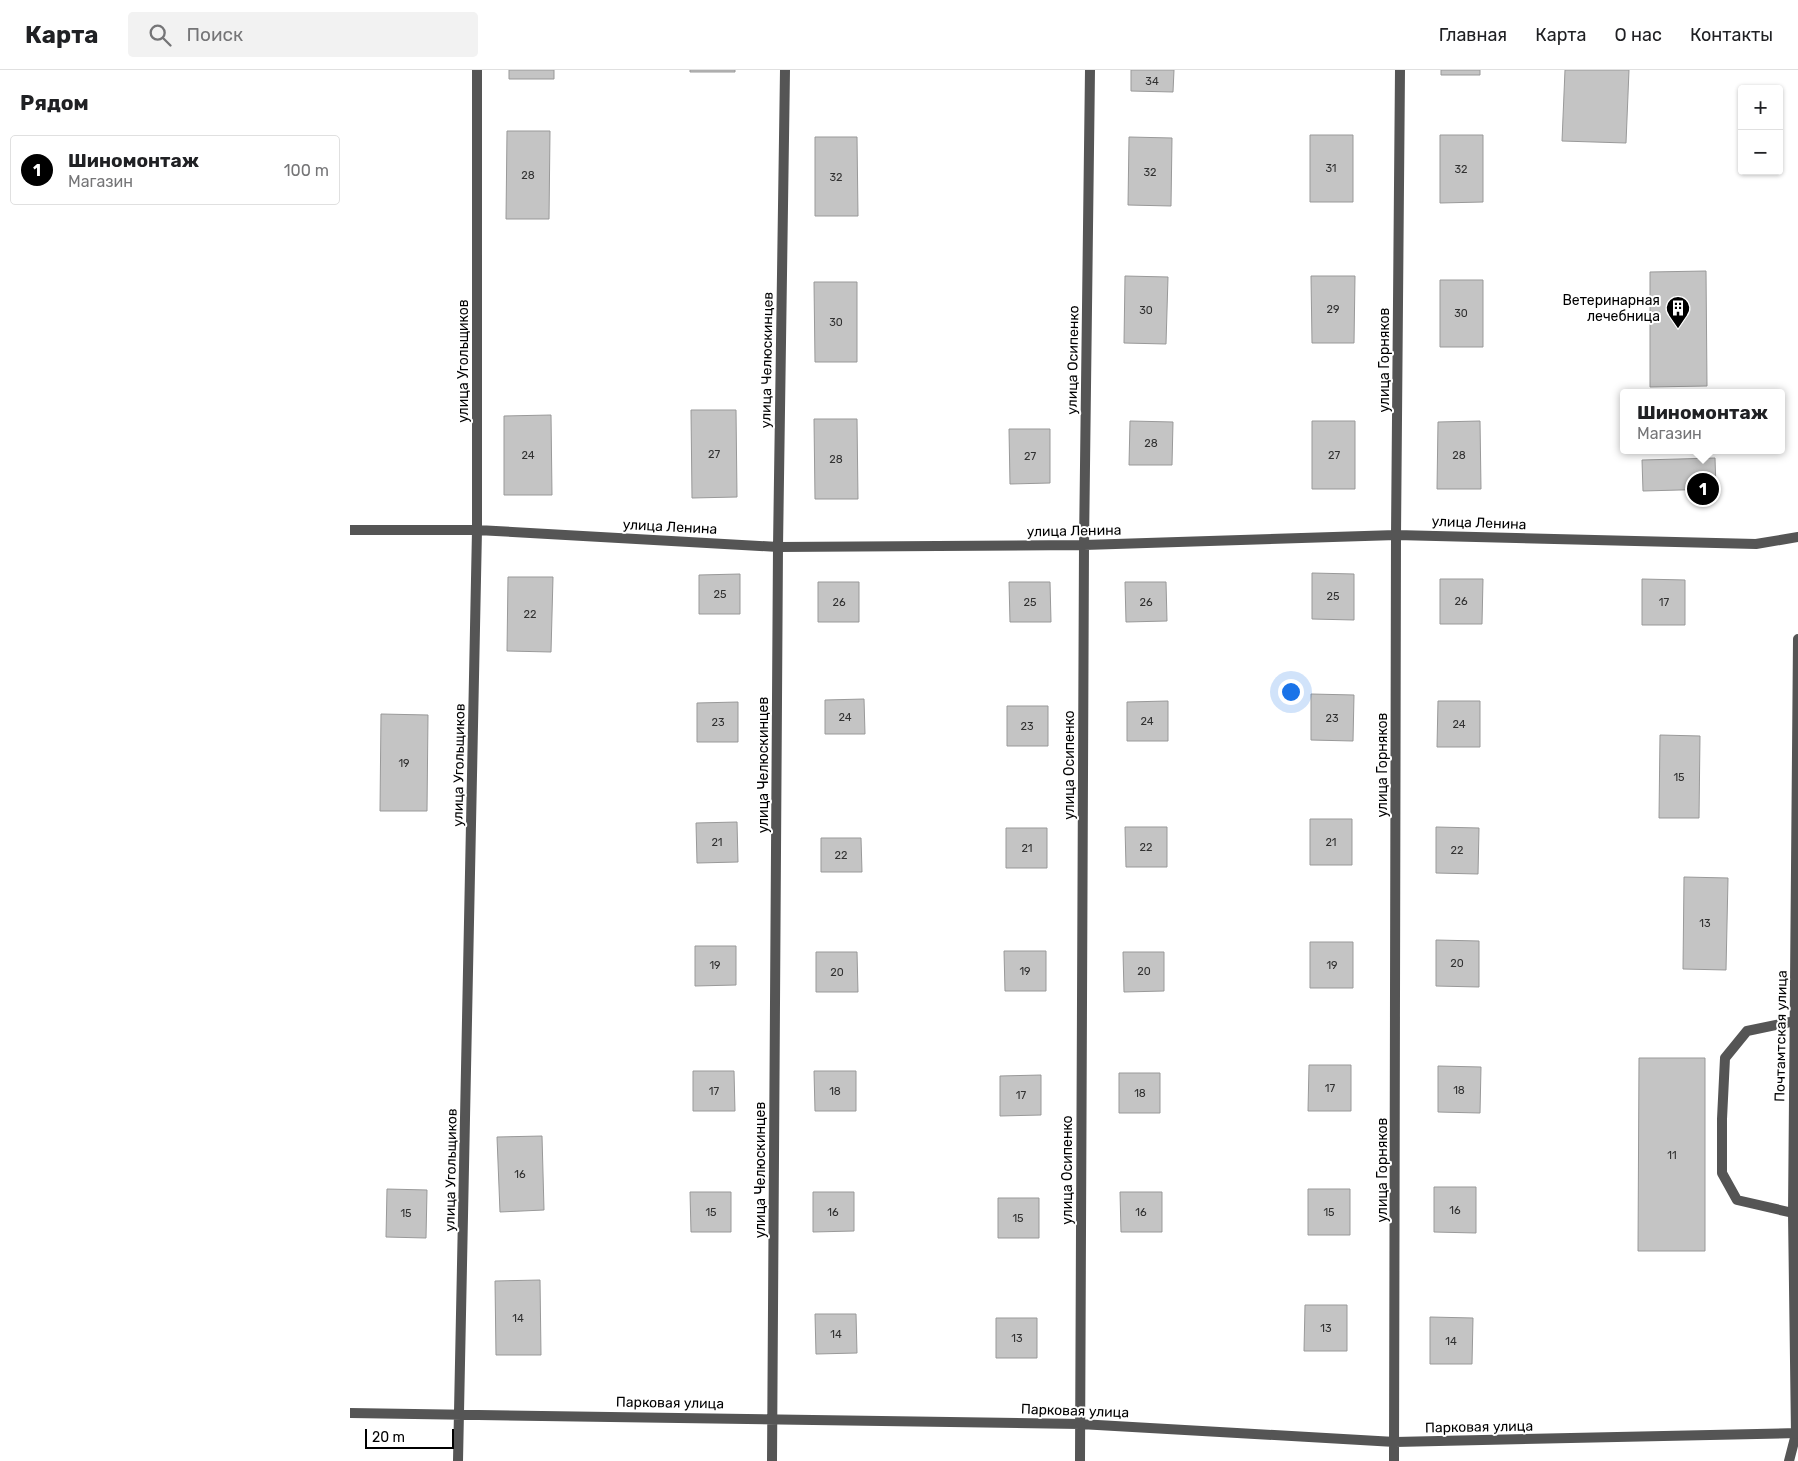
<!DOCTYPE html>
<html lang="ru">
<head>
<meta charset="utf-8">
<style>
  :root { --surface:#fff; --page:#f2f2f2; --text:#202124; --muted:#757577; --line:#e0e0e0; --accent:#000 }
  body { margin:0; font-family:Rubik,sans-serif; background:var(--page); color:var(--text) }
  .controls { position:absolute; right:15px; top:15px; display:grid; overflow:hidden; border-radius:5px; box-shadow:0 1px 4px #0004 }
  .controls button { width:45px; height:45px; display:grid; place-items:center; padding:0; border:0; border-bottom:1px solid var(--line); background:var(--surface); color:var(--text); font:25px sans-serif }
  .scale { position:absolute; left:15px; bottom:12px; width:89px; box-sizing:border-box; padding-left:5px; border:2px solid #000; border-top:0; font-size:14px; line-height:18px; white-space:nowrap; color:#000; -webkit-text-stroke:4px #fff; paint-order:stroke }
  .you { position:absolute; left:940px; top:621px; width:18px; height:18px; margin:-12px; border:4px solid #fff; border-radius:50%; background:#1a73e8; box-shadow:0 0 0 8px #1a73e833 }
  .badge { display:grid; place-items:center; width:32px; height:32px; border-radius:50%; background:var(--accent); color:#fff; font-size:16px; font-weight:700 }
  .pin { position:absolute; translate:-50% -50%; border:2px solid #fff; box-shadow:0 1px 5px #0006 }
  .popup { position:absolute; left:1270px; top:319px; width:165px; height:65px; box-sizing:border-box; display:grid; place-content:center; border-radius:5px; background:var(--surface); filter:drop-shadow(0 1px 4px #0005); font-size:16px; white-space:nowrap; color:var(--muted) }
  .popup b { font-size:19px; color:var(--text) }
  .popup::after { content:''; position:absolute; left:50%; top:100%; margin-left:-10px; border:10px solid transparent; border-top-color:var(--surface) }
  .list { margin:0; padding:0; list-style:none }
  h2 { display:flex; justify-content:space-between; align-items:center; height:65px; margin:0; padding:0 20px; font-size:21px }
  h2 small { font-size:16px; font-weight:400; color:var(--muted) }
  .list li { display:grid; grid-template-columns:32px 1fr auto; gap:15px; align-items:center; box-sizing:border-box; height:70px; margin:0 10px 10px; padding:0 10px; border:1px solid var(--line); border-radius:5px }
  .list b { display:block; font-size:19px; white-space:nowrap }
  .list p { margin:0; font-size:16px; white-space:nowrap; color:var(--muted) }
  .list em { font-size:16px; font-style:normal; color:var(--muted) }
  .icon { flex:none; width:28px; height:28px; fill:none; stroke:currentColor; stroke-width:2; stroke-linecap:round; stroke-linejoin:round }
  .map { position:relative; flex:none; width:1448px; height:1391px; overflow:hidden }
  header { display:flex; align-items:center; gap:30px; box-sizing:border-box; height:70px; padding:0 25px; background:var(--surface); border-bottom:1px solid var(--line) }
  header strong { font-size:24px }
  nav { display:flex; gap:28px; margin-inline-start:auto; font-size:18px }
  .search { width:350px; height:45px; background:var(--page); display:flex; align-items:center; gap:12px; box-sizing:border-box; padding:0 18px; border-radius:5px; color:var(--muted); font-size:19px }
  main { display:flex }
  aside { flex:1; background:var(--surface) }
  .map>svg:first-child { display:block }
</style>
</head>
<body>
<header>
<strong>Карта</strong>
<div class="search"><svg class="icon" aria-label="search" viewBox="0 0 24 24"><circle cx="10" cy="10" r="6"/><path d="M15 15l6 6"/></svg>Поиск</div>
<nav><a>Главная</a><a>Карта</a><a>О нас</a><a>Контакты</a></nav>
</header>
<main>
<aside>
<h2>Рядом<small></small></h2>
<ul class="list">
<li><span class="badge">1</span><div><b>Шиномонтаж</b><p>Магазин</p></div><em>100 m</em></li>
</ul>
</aside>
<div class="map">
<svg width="1448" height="1391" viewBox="0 0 1448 1391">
  <rect width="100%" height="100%" fill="#fff"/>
  <!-- building -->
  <path fill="#c4c4c4" stroke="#999" d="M159 0H204V9H159Z
    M340 0H385V2H340Z
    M781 0H824L823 22 781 21Z
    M1091 0H1130V5H1091Z
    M1215 0H1279L1276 73 1212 71Z
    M157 61H200L199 149H156Z
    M960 65H1003V132H960Z
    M1090 65H1133V132L1090 133Z
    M465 67H507L508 146H465Z
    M779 67 822 68 821 136 778 135Z
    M1356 201 1357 316 1300 317V202Z
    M775 206 818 207 816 274 774 273Z
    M961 206H1005L1004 273H962Z
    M1090 210H1133V277H1090Z
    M464 212H507V292H465Z
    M341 340H386L387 427 342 428Z
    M201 345 202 425H154V346Z
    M464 349H507L508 429H465Z
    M780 351 823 352 822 395H779Z
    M962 351H1005V419H962Z
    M1130 351 1131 419H1087L1088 352Z
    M659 359H700V413L660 414Z
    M1365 388 1366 419 1293 421 1292 390Z
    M962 503 1004 504V550L962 549Z
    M390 504V544H349V505Z
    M158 507H203L201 582 157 581Z
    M1090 509H1133L1132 554H1090Z
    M1292 509 1335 510V555H1292Z
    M468 512H509V552H468Z
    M659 512H700L701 552H660Z
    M775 512H816L817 551 776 552Z
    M961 624 1004 625 1003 671 961 670Z
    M514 629 515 664H475V630Z
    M818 631V671H777V632Z
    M1088 631H1130V677H1087Z
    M388 632V672H347V633Z
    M657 636H698V676H657Z
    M31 644 78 645 77 741H30Z
    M1310 665 1350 666 1349 748H1309Z
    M960 749H1002V795H960Z
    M387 752 388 792 347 793 346 753Z
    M775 757H817V797H776Z
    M1086 757 1129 758 1128 804 1086 803Z
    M656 758H697V798H656Z
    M471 768H511L512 802H471Z
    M1334 807 1378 808 1376 900 1333 899Z
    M1086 870 1129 871V917L1086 916Z
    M960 872H1003V918H960Z
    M345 876H386V915L345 916Z
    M654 881H696V921H655Z
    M466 882H507L508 922H466Z
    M773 882H814V921L774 922Z
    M1289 988H1355V1181H1288Z
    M959 995H1001V1041H958Z
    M1088 996 1131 997 1130 1043 1088 1042Z
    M343 1001H384L385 1041H343Z
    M464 1001H506V1041H465Z
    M769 1003H810V1043H769Z
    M691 1005V1045L650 1046V1006Z
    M192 1066 194 1140 150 1142 147 1067Z
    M1084 1117H1126V1163L1084 1162Z
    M37 1119 77 1120 76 1168 36 1167Z
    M958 1119H1000V1165H958Z
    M340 1122H381V1162H341Z
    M463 1122H504V1161L463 1162Z
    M770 1122H812V1162H771Z
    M648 1128H689V1168H648Z
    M190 1210 191 1285H146L145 1211Z
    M955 1235H997V1281H954Z
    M465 1244H506L507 1283 466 1284Z
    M1080 1247 1123 1248 1122 1294H1080Z
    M646 1248H687V1288H646Z"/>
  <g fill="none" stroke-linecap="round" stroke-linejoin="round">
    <!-- service -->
    <path stroke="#555" stroke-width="10" d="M1443 1143 1387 1130 1372 1103V1049L1375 988 1397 961 1445 951
      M1439 1391 1446 1364"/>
    <!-- minor -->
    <path stroke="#555" stroke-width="10" d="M0 460H127L428 477 734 475 1046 465 1406 474 1448 467
      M0 1343 730 1354 1045 1372 1448 1363
      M1446 1364 1443 1143 1448 569
      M108 1391 127 460V0
      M422 1391 428 477 435 0
      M730 1391 734 475 740 0
      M1044 1391 1046 465 1050 0"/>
  </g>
  <!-- icons -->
  <defs>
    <g id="building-pin" transform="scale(1.25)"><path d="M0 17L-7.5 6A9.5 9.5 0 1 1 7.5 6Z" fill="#000" stroke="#fff"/><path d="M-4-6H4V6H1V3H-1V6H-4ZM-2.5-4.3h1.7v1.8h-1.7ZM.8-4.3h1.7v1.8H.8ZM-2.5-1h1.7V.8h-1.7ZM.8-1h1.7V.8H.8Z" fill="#fff"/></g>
  </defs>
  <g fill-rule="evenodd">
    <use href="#building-pin" x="1328" y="238"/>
  </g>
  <g text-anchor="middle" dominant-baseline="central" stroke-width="4" stroke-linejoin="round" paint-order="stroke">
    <!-- number labels -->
    <g font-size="11" fill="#313131">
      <text x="802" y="11">34</text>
      <text x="981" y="98">31</text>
      <text x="1111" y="99">32</text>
      <text x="800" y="102">32</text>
      <text x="178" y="105">28</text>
      <text x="486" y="107">32</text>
      <text x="983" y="239">29</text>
      <text x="796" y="240">30</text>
      <text x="1111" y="243">30</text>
      <text x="486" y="252">30</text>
      <text x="801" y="373">28</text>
      <text x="364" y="384">27</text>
      <text x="178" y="385">24</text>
      <text x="984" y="385">27</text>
      <text x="1109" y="385">28</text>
      <text x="680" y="386">27</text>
      <text x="486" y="389">28</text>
      <text x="370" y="524">25</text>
      <text x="983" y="526">25</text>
      <text x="1111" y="531">26</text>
      <text x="489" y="532">26</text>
      <text x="680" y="532">25</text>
      <text x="796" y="532">26</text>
      <text x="1314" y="532">17</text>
      <text x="180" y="544">22</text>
      <text x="495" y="647">24</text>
      <text x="982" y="648">23</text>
      <text x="797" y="651">24</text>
      <text x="368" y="652">23</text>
      <text x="1109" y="654">24</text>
      <text x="677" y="656">23</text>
      <text x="54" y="693">19</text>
      <text x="1329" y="707">15</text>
      <text x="367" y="772">21</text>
      <text x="981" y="772">21</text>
      <text x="796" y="777">22</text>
      <text x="677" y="778">21</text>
      <text x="1107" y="780">22</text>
      <text x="491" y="785">22</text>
      <text x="1355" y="853">13</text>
      <text x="1107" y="893">20</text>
      <text x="365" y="895">19</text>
      <text x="982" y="895">19</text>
      <text x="675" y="901">19</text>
      <text x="794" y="901">20</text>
      <text x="487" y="902">20</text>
      <text x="980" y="1018">17</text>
      <text x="1109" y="1020">18</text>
      <text x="364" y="1021">17</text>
      <text x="485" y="1021">18</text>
      <text x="790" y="1023">18</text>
      <text x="671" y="1025">17</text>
      <text x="1322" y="1085">11</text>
      <text x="170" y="1104">16</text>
      <text x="1105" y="1140">16</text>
      <text x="361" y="1142">15</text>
      <text x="483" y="1142">16</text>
      <text x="791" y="1142">16</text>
      <text x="979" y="1142">15</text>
      <text x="56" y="1143">15</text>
      <text x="668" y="1148">15</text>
      <text x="168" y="1248">14</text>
      <text x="976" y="1258">13</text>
      <text x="486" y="1264">14</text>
      <text x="667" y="1268">13</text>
      <text x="1101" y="1271">14</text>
    </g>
    <!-- poi labels -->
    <g font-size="14" fill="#000" stroke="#fff" text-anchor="end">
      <text x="1310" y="230">Ветеринарная<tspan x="1310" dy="16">лечебница</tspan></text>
    </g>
    <!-- street labels -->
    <g font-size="14" fill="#000" stroke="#fff">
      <text transform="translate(417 290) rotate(-89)">улица Челюскинцев</text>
      <text transform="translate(723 290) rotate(-89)">улица Осипенко</text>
      <text transform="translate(1034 290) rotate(-90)">улица Горняков</text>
      <text transform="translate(113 291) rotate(-90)">улица Угольщиков</text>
      <text transform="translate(1129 453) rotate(2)">улица Ленина</text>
      <text transform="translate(320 457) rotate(3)">улица Ленина</text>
      <text transform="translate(724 461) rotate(-1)">улица Ленина</text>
      <text transform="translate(109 695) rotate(-89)">улица Угольщиков</text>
      <text transform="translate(413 695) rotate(-90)">улица Челюскинцев</text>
      <text transform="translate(719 695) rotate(-90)">улица Осипенко</text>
      <text transform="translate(1032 695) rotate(-90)">улица Горняков</text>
      <text transform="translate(1431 966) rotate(-89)">Почтамтская улица</text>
      <text transform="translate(101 1100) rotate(-89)">улица Угольщиков</text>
      <text transform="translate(410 1100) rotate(-90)">улица Челюскинцев</text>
      <text transform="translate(717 1100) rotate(-90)">улица Осипенко</text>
      <text transform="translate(1032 1100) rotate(-90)">улица Горняков</text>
      <text transform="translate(320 1333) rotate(1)">Парковая улица</text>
      <text transform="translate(725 1341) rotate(2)">Парковая улица</text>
      <text transform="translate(1129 1357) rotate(-1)">Парковая улица</text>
    </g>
  </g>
</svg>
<div class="controls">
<button>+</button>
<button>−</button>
</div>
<div class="scale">20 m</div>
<div class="you"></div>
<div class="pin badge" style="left:1353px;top:419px">1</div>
<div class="popup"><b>Шиномонтаж</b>Магазин</div>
</div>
</main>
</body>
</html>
